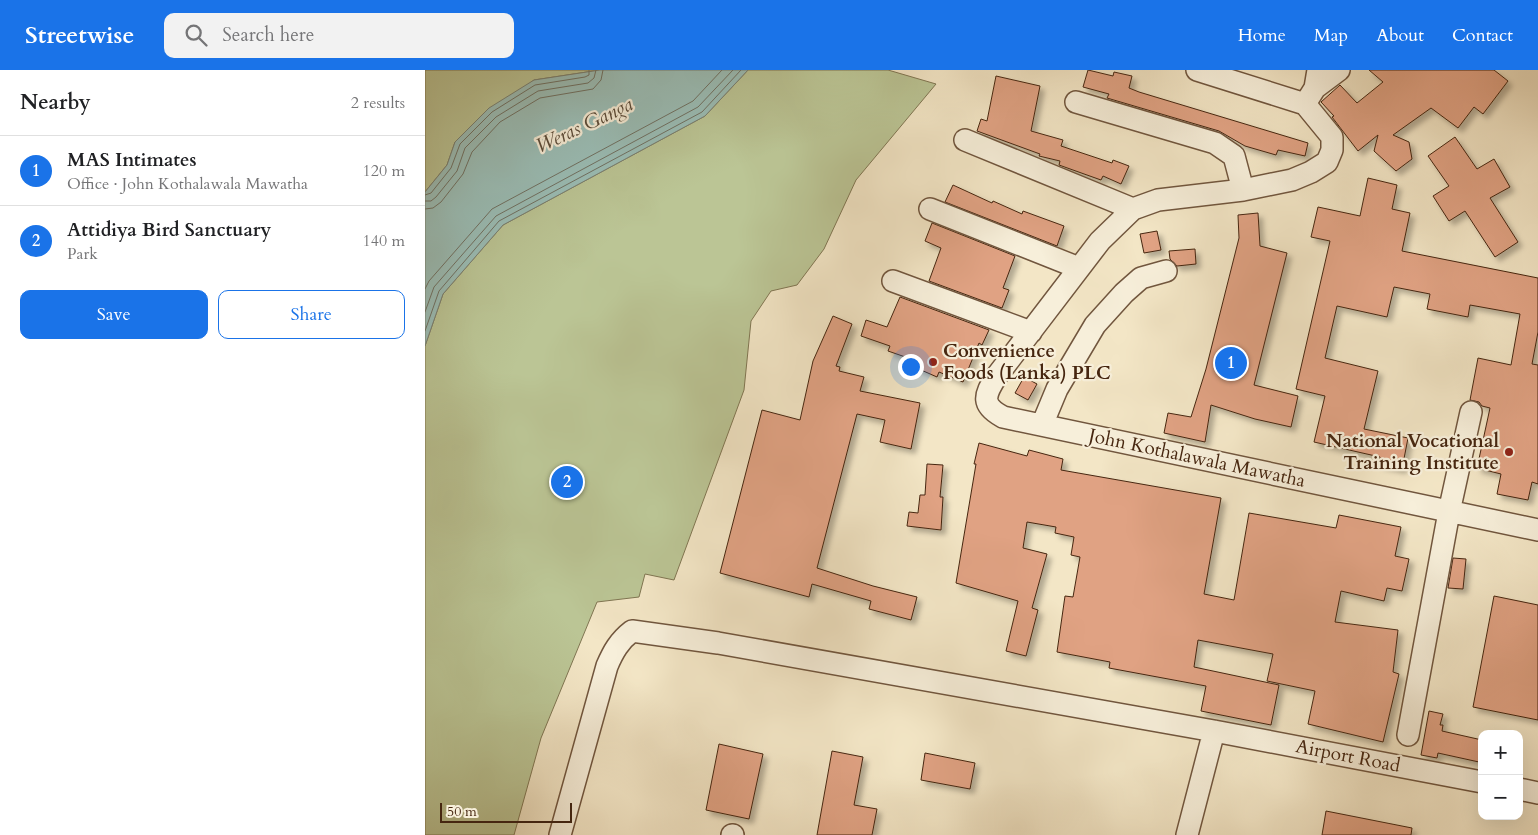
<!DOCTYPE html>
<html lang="en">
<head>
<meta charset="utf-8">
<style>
  :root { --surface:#fff; --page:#f2f2f2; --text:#202124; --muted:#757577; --line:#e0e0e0; --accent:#1a73e8 }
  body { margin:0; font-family:Cardo,serif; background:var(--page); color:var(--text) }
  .controls { position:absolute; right:15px; bottom:15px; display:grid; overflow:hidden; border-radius:10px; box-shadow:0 5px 20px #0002 }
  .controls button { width:45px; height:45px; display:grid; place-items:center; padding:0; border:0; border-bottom:1px solid var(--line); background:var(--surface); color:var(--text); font:25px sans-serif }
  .scale { position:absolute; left:15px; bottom:12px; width:132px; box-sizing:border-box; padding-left:5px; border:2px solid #462610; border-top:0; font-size:14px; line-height:18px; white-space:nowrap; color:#462610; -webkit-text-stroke:4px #f7efda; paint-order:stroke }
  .you { position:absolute; left:485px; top:296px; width:18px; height:18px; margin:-12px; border:4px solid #fff; border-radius:50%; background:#1a73e8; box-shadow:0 0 0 8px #1a73e833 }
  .badge { display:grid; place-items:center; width:32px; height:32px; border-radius:50%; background:var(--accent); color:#fff; font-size:16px; font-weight:700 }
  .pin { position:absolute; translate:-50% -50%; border:2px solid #fff; box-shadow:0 1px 5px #0006 }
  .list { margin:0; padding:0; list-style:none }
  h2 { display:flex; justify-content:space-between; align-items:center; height:65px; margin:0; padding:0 20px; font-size:21px }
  h2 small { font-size:16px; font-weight:400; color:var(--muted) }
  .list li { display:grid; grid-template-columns:32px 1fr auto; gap:15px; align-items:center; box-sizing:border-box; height:70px; padding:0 20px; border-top:1px solid var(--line) }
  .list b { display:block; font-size:19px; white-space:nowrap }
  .list p { margin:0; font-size:16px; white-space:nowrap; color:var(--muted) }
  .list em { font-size:16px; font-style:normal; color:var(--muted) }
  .actions { display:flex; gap:10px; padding:15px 20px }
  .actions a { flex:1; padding:11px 0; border:1px solid var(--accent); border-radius:10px; text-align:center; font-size:18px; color:var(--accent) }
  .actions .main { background:var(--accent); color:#fff }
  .icon { flex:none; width:28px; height:28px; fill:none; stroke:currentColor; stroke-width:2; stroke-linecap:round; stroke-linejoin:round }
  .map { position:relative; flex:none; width:1113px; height:765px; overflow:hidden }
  header { display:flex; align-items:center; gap:30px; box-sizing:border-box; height:70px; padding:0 25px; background:var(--accent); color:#fff }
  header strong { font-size:24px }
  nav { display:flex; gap:28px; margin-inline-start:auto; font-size:18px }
  .search { width:350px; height:45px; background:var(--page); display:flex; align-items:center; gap:12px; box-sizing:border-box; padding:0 18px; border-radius:10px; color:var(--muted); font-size:19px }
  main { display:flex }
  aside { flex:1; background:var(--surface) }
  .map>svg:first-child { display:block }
</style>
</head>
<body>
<header>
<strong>Streetwise</strong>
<div class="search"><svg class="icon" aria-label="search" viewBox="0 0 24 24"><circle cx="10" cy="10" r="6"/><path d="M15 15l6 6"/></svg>Search here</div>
<nav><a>Home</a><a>Map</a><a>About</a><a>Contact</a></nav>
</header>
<main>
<aside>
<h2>Nearby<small>2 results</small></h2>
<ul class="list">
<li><span class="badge">1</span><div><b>MAS Intimates</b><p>Office · John Kothalawala Mawatha</p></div><em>120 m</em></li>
<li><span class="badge">2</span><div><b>Attidiya Bird Sanctuary</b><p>Park</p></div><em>140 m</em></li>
</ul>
<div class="actions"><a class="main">Save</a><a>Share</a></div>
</aside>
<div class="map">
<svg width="1113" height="765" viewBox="0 0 1113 765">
  <defs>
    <filter id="shadow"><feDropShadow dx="4.5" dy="4.5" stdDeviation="2.5" flood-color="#0004"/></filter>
  </defs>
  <rect width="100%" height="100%" fill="#f3e6c6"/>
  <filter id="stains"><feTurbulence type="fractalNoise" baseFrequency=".004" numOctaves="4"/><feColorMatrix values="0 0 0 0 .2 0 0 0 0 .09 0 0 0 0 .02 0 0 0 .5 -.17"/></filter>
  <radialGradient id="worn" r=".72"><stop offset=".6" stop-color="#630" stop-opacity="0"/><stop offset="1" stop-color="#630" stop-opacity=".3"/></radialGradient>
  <!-- green -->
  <path fill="#bbc595" stroke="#807652" d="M0 0H175L109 10 30 72 22 95 0 122Z
    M323 0H463L511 14 431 110 399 179 372 215 346 221 326 251 319 320 249 510 220 504 214 527 172 532 116 668 89 765H0V276L18 224 78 155 280 46Z"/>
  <!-- water -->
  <path fill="#9bbfb8" stroke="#798275" d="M175 0H323L280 46 78 155 18 224 0 276V122L22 95 30 72 64 38 109 10Z"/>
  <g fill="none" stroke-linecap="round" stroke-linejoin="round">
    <!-- shore -->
    <path stroke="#707264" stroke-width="1" d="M0 125 6 123 26 98 35 74 67 42 110 15 160 7 164 5V0
      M0 131H6L11 127 32 101 40 78 71 47 113 21 163 13 169 8 171 0
      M0 139 8 138 16 132 38 104 47 82 75 52 115 28 168 19 176 10 178 0
      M0 219 4 211 67 139 268 31 297 0
      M0 242 9 217 71 146 273 37 308 0
      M0 261 14 221 74 151 277 42 316 0"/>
  </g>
  <!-- building -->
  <path fill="#e0a283" stroke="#462610" filter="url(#shadow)" d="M663 0 688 6 689 2 707 6 704 18 714 22 883 73 880 86 853 80 851 85 820 76 794 61 682 28 684 24 658 17Z
    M944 0H1069L1083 11 1058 44 1049 37 1033 58 1006 38 968 65 984 72 987 89 971 101 949 81 953 65 933 81 907 47 909 46 896 32 915 15 932 33 958 12Z
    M571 6 615 16 606 61 638 70 636 76 687 93 688 90 704 96 696 114 678 106 676 110 634 95 635 91 614 86 615 84 552 61 556 49 562 51Z
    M1030 67 1052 99 1069 89 1085 117 1065 128 1093 172 1070 187 1040 141 1024 151 1008 126 1024 116 1003 86Z
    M943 108 972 115 967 139 985 143 977 181 1113 208V262L1107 294 1113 295V414L1107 412 1103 430 1072 424 1076 404 1052 398 1065 338 1057 336 1054 332 1045 330 1053 288 1086 295 1095 244 1045 235 1043 247 1002 239 1005 224 969 217 962 247 912 236 900 288 953 301 939 359 983 368 977 399 954 394 955 387 889 372 900 326 871 319 905 171 886 167 893 137 935 146Z
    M528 115 567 133 568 131 597 144 598 141 639 156 632 176 520 132Z
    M833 143 835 176 862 183 829 315 873 326 866 357 830 349 786 335 780 372 739 363 743 343 766 347 781 299 814 168 813 145Z
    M507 153 590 186 578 218 584 220 577 238 504 211 516 178 500 171Z
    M732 161 736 180 719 183 715 164Z
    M770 179 771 194 752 196 745 189 744 181Z
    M475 227 564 260 557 275 554 273 538 312 514 302 512 307 487 296 489 290 463 281 465 276 436 266 441 250 462 257Z
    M408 246 427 254 411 296 415 297 414 301 439 307 435 321 495 333 486 379 455 372 460 350 432 344 392 498 448 516 492 527 486 550 444 539 446 531 387 514 384 527 295 503 337 340 375 350 388 291Z
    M599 307 612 314 603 330 590 323Z
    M554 373 602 386 604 380 638 389 636 400 796 428 779 524 809 530 824 443 911 458 914 445 976 457 970 486 984 489 977 521 962 518 959 531 916 521 910 552 973 560 968 602 974 604 958 672 883 654 890 621 842 611 848 584 773 570 769 597 854 615 846 655 776 641 781 616 684 598 685 592 632 582 640 526 648 527 655 487 646 485 649 467 630 463 631 457 602 452 598 478 622 484 607 538 613 540 601 586 581 581 593 531 531 513 551 394H549Z
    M502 394 518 395 515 427H518L516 460 482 456 484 442 493 443 495 425H500Z
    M1028 488 1041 489 1038 519 1023 518Z
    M1069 526 1113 535V650L1048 637Z
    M1004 641 1018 644 1015 655H1018L1017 661 1057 670 1054 692 1013 683 1012 688 996 685Z
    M294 674 338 684 324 749 281 740Z
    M407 681 438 687 429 735 452 739 447 765H392Z
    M500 683 550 693 545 719 496 710Z
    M901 741 987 758 986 765H897Z"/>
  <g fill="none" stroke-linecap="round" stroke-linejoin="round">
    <!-- minor casing -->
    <g stroke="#71563e" stroke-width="24">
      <path id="minor" d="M772 0 880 34 907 67V80L902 92 886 102 867 110 818 120 733 130 708 139 675 171 571 307C559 326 556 335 578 347L1113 460
        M890 18 914 0
        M651 32 790 73 809 86 818 120
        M880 34 890 18 893 0
        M540 70 708 139
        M505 139 654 198
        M468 211 606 262
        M617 355 632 319 670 255 699 223 716 208 741 201
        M983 665 1024 442 1046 342
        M1094 719 1113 723
        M135 765 182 596C188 582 194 571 207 561L293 573 789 661 1057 712
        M307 765H308
        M762 765 789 661"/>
    </g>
    <!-- minor -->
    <use href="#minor" stroke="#f7efda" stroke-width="21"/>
  </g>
  <!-- markers -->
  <g fill="#8f2418" stroke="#f7efda" stroke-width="2">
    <circle cx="508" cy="292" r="5"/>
    <circle cx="1084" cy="382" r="5"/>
  </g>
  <g text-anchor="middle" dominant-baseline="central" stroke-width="4.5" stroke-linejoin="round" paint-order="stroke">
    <!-- poi labels -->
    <g font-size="19" font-weight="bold" fill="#462610" stroke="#f7efda" text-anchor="start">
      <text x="518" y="281">Convenience<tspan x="518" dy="22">Foods (Lanka) PLC</tspan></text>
      <text x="1074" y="371" text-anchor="end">National Vocational<tspan x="1074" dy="22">Training Institute</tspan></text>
    </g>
    <!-- street labels -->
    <g font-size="19" fill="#462610" stroke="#f7efda">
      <text transform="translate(772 388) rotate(12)">John Kothalawala Mawatha</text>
      <text transform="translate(923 686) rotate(11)">Airport Road</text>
    </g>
    <!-- water labels -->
    <g font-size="20" font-style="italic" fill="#5b4c3a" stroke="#f7efda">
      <text transform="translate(159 55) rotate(-25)">Weras Ganga</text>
    </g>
  </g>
  <rect width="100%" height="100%" filter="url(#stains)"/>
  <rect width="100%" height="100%" fill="url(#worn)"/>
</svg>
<div class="controls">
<button>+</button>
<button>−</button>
</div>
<div class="scale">50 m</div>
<div class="you"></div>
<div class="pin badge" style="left:806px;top:293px">1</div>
<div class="pin badge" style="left:142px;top:412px">2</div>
</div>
</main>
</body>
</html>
